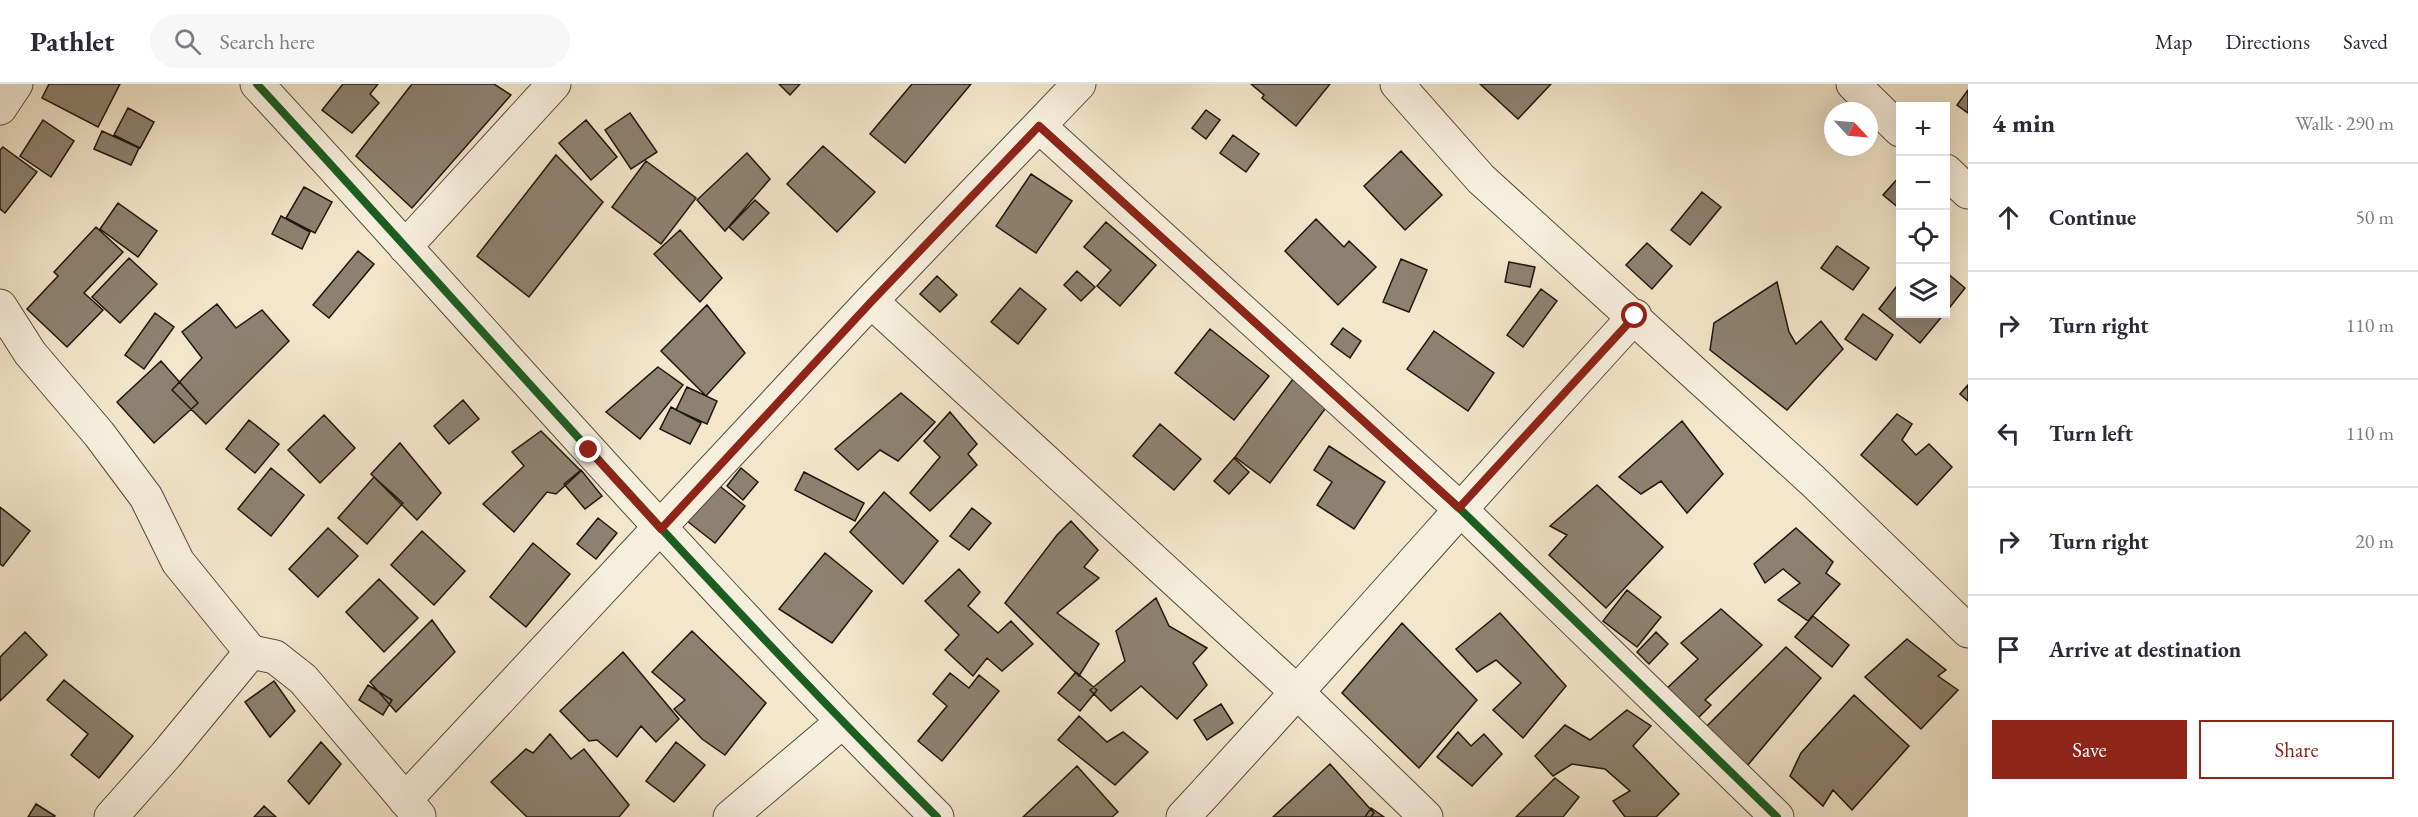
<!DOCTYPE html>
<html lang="en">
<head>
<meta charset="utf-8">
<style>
  :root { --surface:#fff; --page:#f7f7f7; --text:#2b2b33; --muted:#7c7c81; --line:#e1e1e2; --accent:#8f2418 }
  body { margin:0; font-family:"EB Garamond",serif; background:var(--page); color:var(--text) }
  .controls { position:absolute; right:18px; top:18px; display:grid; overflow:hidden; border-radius:0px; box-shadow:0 6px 24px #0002 }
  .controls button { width:54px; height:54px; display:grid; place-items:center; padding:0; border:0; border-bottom:2px solid var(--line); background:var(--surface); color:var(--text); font:30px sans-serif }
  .compass { position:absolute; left:1824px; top:18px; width:54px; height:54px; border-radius:50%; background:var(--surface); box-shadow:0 6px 24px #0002; rotate:116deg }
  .stop { position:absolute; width:18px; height:18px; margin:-14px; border:4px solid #8f2418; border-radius:50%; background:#fff }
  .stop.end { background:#8f2418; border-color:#fff; box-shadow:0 2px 6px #0008 }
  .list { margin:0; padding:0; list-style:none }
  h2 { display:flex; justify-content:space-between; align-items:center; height:78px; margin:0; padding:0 24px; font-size:26px }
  h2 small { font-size:20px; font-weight:400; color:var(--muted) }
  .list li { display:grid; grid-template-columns:39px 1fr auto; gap:18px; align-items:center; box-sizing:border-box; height:108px; padding:0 24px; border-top:2px solid var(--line) }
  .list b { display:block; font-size:22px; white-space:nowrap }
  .list em { font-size:20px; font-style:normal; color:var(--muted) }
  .actions { display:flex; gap:12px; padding:18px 24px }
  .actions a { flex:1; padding:14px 0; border:2px solid var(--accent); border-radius:0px; text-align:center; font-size:21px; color:var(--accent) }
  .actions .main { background:var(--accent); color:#fff }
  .icon { flex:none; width:33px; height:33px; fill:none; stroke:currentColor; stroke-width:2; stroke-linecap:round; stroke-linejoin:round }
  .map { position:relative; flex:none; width:1968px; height:733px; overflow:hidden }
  header { display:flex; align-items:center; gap:36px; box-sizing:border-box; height:84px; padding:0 30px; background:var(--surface); border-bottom:2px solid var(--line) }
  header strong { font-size:28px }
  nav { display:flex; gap:33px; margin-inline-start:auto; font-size:21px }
  .search { width:420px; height:54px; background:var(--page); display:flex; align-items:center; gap:15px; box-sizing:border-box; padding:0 21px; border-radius:33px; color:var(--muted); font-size:22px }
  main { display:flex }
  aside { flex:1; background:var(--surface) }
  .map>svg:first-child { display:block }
</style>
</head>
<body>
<header>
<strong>Pathlet</strong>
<div class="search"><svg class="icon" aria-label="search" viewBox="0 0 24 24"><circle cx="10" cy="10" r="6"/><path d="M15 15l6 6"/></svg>Search here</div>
<nav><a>Map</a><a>Directions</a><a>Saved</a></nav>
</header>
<main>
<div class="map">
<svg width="1968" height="733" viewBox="0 0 1968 733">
  <rect width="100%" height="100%" fill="#f3e6ca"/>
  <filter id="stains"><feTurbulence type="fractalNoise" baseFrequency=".00333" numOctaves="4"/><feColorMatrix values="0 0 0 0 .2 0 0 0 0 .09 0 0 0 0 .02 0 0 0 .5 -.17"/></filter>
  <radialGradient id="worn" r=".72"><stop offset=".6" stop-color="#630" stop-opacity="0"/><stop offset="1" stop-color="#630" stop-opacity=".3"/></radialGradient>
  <!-- building -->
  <path fill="#8d8270" stroke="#1f160e" stroke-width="1.5" d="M49 0H120L98 43 42 14Z
    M343 0H378L370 10 379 19 352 49 322 26Z
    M412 0H494L511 11 412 124 356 72Z
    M779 0H800L790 11Z
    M912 0H971L905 79 870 50Z
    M1251 0H1330L1296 42 1262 14 1264 11Z
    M1480 0H1551L1518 35Z
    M1968 6V29L1957 21Z
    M128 24 154 38 140 64 114 51Z
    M1206 26 1220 36 1206 55 1192 44Z
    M630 29 657 68 631 85 605 46Z
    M43 36 74 57 51 93 20 72Z
    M586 36 617 73 591 96 559 59Z
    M102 47 139 64 131 81 94 65Z
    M1233 51 1259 70 1246 88 1220 69Z
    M823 62 875 108 837 148 787 100Z
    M3 63 37 88 5 129 0 125V66Z
    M1401 67 1442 111 1405 146 1364 102Z
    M747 69 770 95 725 147 697 116Z
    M556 71 603 118 529 213 477 172Z
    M646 77 696 114 661 160 612 123Z
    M1031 90 1072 117 1036 169 996 142Z
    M1900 92V122L1899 124 1883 111Z
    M304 103 332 118 315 149 286 134Z
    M1702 108 1721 123 1690 161 1671 146Z
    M755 116 769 129 743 156 729 143Z
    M118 119 157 147 138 173 100 145Z
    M281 132 310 148 302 165 272 150Z
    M1316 135 1344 163 1349 157 1376 183 1338 221 1285 167Z
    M1106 138 1156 181 1120 222 1097 202 1111 186 1084 163Z
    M96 143 123 168 84 209 103 226 67 263 27 225 58 192 54 188Z
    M680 146 722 194 700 218 654 170Z
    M1647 159 1672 182 1652 205 1626 181Z
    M1837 162 1869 184 1853 206 1821 184Z
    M358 167 374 180 329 234 313 221Z
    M129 174 157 200 120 239 92 213Z
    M1401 175 1427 186 1409 228 1383 218Z
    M1509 178 1535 183 1530 203 1505 198Z
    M1077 187 1095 203 1081 217 1064 201Z
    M1946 188 1965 204 1946 228Z
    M937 192 957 211 940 228 920 210Z
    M1777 198 1789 248 1796 260 1821 237 1843 265 1787 326 1710 266 1714 239Z
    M1900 198V230H1944L1920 259 1879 225Z
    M1020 204 1046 225 1018 260 991 238Z
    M1541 205 1557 217 1523 263 1507 251Z
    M217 220 236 244 262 226 289 257 206 340 172 306 202 274 182 248Z
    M707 221 745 269 706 312 661 267Z
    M155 229 174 243 144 285 125 271Z
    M1863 230 1893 251 1876 276 1845 255Z
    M1343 244 1361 257 1350 274 1331 260Z
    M1210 245 1269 292 1234 336 1175 289Z
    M1434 247 1494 289 1468 327 1407 285Z
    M161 277 198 319 154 359 117 318Z
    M658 283 683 301 640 355 606 328Z
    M1293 295 1328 321 1270 399 1235 373Z
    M1968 301V317L1960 310Z
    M687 303 717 317 707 340 676 326Z
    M901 309 935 338 898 377 880 366 858 386 835 365Z
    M463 316 479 335 449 360 434 342Z
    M671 323 701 339 690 360 660 345Z
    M950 328 977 360 968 370 977 381 930 427 910 409 940 373 924 357Z
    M1897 330 1912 340 1902 356 1916 371 1929 360 1952 383 1917 421 1861 371Z
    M324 331 355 364 320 399 288 366Z
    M249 336 279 360 255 389 226 365Z
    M1682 337 1723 390 1687 429 1661 397 1641 410 1619 393Z
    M1160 340 1201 375 1174 406 1133 372Z
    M541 347 581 387 556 410 547 408 514 448 483 420 524 382 512 368Z
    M400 359 441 409 417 436 371 390Z
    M1329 362 1385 398 1354 445 1317 421 1332 398 1314 386Z
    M1234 374 1249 388 1229 410 1214 397Z
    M271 384 304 411 271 452 238 425Z
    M741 384 758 398 743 416 727 402Z
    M581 386 602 412 585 425 564 400Z
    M804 388 864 419 855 437 795 406Z
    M374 393 403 419 367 460 338 434Z
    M717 400 745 422 715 459 687 437Z
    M1597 401 1663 463 1606 524 1549 471 1567 451 1550 442Z
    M884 408 938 457 903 500 850 448Z
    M0 423 30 447 3 482 0 480Z
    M972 424 991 439 969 466 950 452Z
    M598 434 617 449 596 475 577 460Z
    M1071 437 1098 466 1084 483 1099 494 1057 529 1099 560 1079 592 1005 519 1057 451Z
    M328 444 358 472 318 513 289 485Z
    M1796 444 1833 478 1826 489 1840 500 1808 537 1778 516 1800 499 1783 485 1765 499 1754 480Z
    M422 447 465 487 434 521 391 481Z
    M533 459 570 490 526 543 490 513Z
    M825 469 872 507 832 559 779 525Z
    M959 485 980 508 968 522 998 549 1011 537 1033 560 1002 587 987 574 973 592 945 566 959 551 925 517Z
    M379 495 418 534 384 568 346 528Z
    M1627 506 1661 533 1637 563 1603 537Z
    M1156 514 1169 542 1207 564 1193 579 1207 601 1177 635 1141 602 1111 627 1090 606 1125 577 1116 547Z
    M1721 525 1762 561 1705 616 1711 621 1695 637 1663 608 1698 575 1681 559Z
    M1500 529 1566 602 1523 654 1493 626 1521 599 1496 576 1477 588 1456 565Z
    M1813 532 1849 561 1832 583 1795 553Z
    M432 536 455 568 396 628 370 598Z
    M1402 539 1477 616 1419 684 1342 609Z
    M692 547 766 619 725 671 702 655 674 625 685 616 652 588Z
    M25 548 47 571 0 617V573Z
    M1656 548 1668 560 1649 580 1637 568Z
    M1907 555 1946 586 1938 592 1958 606 1921 645 1865 593Z
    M1786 563 1821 594 1747 682 1705 644Z
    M623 568 679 635 656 658 641 642 617 673 597 656 589 657 560 627Z
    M1076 588 1097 606 1080 627 1058 609Z
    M950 589 969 604 979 591 999 607 942 677 918 657 947 622 933 610Z
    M64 596 133 652 99 694 71 671 88 650 47 616Z
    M274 597 295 627 270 653 245 618Z
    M368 601 392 616 383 631 359 616Z
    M1854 611 1909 662 1852 726 1833 706 1823 722 1790 692 1801 669Z
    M1221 620 1233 639 1207 656 1194 636Z
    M1627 626 1651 642 1633 662 1679 710 1656 733H1625L1613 717 1630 707 1605 685 1572 680 1553 692 1535 672 1565 641 1590 656Z
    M1079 632 1107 658 1123 648 1148 668 1115 701 1058 656Z
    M1458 648 1471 662 1484 650 1502 670 1472 702 1437 673Z
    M550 650 571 675 584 665 629 721 619 733H527L491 698 526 665 533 669Z
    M321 658 341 680 309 720 288 697Z
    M676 658 705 681 674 718 646 697Z
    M1330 680 1374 729 1371 733H1273Z
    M1077 682 1118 728 1112 733H1023Z
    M1555 694 1579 713 1563 733H1516Z
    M36 720 55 732 54 733H28Z
    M264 722 276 733H254Z
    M1371 724 1384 733H1365Z"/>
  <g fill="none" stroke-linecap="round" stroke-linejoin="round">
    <!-- minor casing -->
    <g stroke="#544a3d" stroke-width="35">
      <path id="minor" d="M257 0C483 245 701 498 937 733
        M1397 0 1481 95 1813 397 1968 547
        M1853 0 1900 46
        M0 24 16 0
        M1039 42 1459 424 1777 733
        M1946 87 1968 108
        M405 163 554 0
        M871 217 1298 609 1426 733
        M0 222 30 269 99 350 146 413 178 478 251 568
        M405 716 871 217 1079 0
        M111 733 166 671 251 568 275 573 303 595 419 732
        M730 733 842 638
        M1183 733C1336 568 1483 398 1635 232"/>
    </g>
    <!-- minor -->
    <use href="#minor" stroke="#f7efdd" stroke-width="33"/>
    <!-- cycleway casing -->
    <g stroke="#f7efdd" stroke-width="11">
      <path id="cycleway" d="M257 0C483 245 701 498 937 733
        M1039 42 1459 424 1777 733"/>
    </g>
    <!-- cycleway -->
    <use href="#cycleway" stroke="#1b5e20" stroke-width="8"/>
  </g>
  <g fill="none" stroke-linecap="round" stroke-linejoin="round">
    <!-- route -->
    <path stroke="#8f2418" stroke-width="8" d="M589 366 661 445 871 218 1039 42 1459 424 1635 232"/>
  </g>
  <rect width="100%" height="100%" filter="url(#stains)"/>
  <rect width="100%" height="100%" fill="url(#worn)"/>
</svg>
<div class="controls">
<button>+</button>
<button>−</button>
<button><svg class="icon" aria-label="locate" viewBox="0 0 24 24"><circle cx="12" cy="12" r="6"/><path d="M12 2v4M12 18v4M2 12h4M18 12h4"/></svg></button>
<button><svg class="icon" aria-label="layers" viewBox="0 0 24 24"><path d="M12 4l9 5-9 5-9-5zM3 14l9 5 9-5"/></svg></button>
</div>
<svg class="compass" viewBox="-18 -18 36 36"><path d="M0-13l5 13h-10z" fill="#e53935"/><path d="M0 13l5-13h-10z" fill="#7c7c81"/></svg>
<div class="stop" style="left:1635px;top:232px"></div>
<div class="stop end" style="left:589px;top:366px"></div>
</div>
<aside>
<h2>4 min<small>Walk · 290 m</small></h2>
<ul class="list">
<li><svg class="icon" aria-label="ahead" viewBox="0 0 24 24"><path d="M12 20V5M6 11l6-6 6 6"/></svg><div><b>Continue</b></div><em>50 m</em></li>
<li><svg class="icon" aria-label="right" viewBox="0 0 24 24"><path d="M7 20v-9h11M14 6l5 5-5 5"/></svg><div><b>Turn right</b></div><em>110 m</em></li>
<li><svg class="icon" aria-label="left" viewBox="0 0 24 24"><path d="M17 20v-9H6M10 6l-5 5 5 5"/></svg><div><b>Turn left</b></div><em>110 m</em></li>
<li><svg class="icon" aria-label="right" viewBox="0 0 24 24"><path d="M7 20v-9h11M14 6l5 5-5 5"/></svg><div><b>Turn right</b></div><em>20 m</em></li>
<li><svg class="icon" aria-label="arrive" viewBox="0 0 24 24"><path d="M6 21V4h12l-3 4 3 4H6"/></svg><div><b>Arrive at destination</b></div></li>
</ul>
<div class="actions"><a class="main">Save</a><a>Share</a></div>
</aside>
</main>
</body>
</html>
